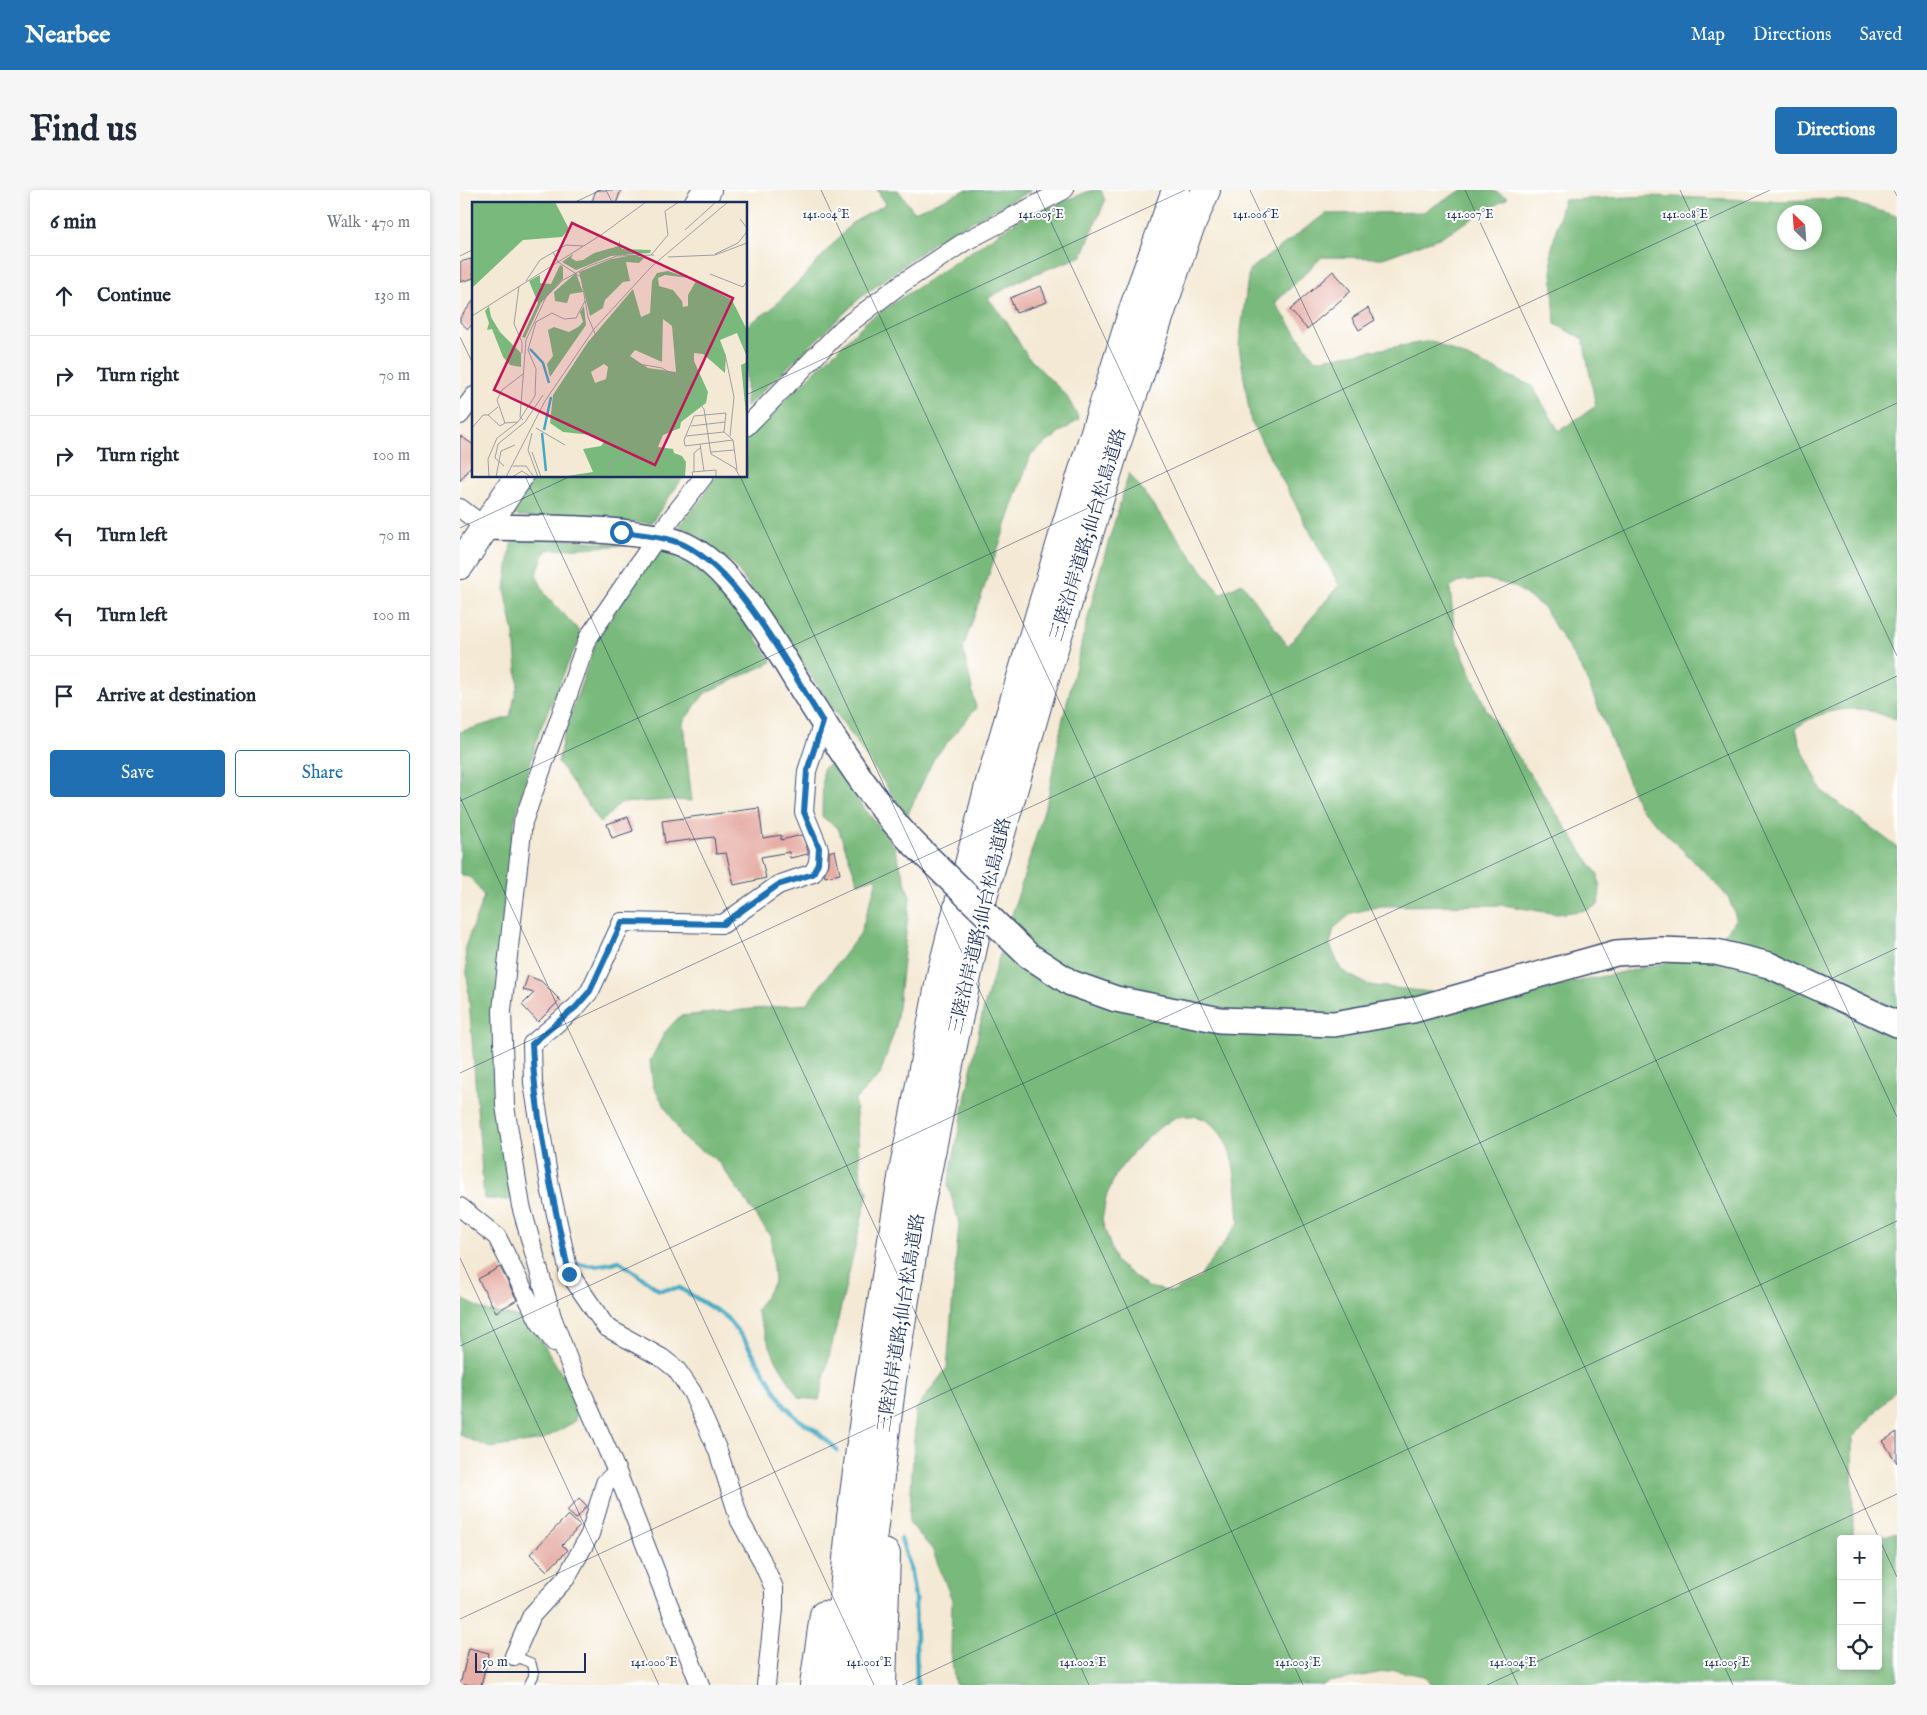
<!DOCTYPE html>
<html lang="en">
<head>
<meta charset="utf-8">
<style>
  :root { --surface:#fff; --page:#f6f6f7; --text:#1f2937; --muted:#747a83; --line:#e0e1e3; --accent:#1f6fb2 }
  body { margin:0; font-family:"IM FELL English","Noto Serif JP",serif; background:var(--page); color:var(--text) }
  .controls { position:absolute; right:15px; bottom:15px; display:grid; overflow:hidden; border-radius:5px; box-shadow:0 2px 8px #0003 }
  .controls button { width:45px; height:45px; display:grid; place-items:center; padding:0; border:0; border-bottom:1px solid var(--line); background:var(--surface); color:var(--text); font:25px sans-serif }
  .compass { position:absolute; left:1317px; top:15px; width:45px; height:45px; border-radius:50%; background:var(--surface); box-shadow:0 2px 8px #0003; rotate:335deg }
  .scale { position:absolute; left:15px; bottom:12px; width:111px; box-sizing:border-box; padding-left:5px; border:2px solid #1b2f5e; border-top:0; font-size:14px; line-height:18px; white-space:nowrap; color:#1b2f5e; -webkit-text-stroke:4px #fff; paint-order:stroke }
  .stop { position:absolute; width:15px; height:15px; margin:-11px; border:4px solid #1f6fb2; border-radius:50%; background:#fff }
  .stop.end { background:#1f6fb2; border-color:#fff; box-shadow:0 1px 5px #0008 }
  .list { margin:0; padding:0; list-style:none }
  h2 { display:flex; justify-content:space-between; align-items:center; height:65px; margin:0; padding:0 20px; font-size:21px }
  h2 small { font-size:16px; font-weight:400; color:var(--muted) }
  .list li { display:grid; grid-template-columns:32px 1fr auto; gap:15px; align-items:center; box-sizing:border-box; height:80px; padding:0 20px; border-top:1px solid var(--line) }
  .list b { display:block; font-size:19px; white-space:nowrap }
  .list em { font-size:16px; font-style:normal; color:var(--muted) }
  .actions { display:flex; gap:10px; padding:15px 20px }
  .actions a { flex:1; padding:11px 0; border:1px solid var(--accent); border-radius:5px; text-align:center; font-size:18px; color:var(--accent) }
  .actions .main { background:var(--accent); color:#fff }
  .icon { flex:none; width:28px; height:28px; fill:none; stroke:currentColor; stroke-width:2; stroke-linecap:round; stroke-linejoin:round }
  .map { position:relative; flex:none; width:1437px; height:1495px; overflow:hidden; border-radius:5px }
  header { display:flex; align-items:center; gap:30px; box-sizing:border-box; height:70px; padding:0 25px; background:var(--accent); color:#fff }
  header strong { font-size:24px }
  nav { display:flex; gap:28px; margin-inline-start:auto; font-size:18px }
  .intro { display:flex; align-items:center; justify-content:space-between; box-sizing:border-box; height:120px; padding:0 30px }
  h1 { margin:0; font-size:35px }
  .button { padding:12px 22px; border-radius:5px; background:var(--accent); color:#fff; font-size:18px; font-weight:700 }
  main { display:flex; gap:30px; padding:0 30px }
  aside { flex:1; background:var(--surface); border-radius:5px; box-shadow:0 2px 8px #0003 }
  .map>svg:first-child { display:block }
</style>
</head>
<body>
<header>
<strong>Nearbee</strong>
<nav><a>Map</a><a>Directions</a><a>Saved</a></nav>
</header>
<div class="intro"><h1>Find us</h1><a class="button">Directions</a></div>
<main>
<aside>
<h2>6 min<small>Walk · 470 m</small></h2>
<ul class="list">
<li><svg class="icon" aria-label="ahead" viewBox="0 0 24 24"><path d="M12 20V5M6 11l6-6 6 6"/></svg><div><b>Continue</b></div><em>130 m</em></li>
<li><svg class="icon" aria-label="right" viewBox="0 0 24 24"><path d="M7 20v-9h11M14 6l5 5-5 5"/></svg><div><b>Turn right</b></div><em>70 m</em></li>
<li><svg class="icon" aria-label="right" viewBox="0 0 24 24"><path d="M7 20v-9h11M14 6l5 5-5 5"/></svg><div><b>Turn right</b></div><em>100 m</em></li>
<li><svg class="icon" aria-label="left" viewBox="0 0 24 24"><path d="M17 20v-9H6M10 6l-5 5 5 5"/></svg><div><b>Turn left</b></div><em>70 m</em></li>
<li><svg class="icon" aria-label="left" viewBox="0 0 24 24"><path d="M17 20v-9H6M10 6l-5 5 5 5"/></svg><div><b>Turn left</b></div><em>100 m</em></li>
<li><svg class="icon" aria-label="arrive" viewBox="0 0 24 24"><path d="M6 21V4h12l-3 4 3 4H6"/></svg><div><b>Arrive at destination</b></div></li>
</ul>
<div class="actions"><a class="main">Save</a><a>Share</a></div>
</aside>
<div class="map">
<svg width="1437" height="1495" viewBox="0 0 1437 1495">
  <rect width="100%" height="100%" fill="#fff"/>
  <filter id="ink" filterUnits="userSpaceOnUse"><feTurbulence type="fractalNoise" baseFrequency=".02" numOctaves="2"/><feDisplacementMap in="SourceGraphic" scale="10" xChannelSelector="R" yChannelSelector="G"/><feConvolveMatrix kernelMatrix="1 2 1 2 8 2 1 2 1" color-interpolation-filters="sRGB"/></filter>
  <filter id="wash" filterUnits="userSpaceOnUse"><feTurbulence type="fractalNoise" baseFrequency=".0096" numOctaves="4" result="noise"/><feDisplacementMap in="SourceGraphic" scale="20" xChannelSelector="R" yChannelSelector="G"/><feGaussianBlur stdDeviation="1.12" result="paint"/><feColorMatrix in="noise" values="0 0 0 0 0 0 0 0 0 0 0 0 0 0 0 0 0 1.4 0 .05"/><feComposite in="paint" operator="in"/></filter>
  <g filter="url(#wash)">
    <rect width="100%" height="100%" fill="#f4e9d4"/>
    <!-- forest -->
    <path fill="#79ba7c" stroke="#4a746d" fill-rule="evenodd" d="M417 0H438L454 22 506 0H572L477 50 399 109 286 217V136L310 120 345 85 392 33 426 14Z
      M632 0H641L645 11 622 66 567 87 528 108 546 131 567 166 606 205 619 229 571 264 503 458 516 518 473 570 447 626 274 374 218 336 238 314 256 286H286V248L407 131 560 29Z
      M1002 0H1032L1048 8 979 48 923 68 862 67 815 113 855 170 971 151 1072 196 1099 241 1136 216 1123 149 1095 134 1091 62 1103 10 1191 6 1317 11 1378 9 1437 26V530C1427 527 1417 522 1407 520 1383 516 1355 523 1336 538L1340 555 1362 601 1437 657V1199L1392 1248 1393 1349H1381V1476H1418V1349H1415L1437 1342V1495H972L963 1486 934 1480 869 1492 861 1495H495L491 1463 492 1410 472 1359 449 1333 456 1219 487 1178 499 1033 488 995 523 820 588 607 602 532 639 384 669 283 760 404 782 393 828 456 879 395 791 232 779 156 789 80 865 24 963 22ZM1324 22H1354V52H1324ZM1025 389 1054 396 1083 417 1124 483 1179 617 1256 693 1269 709 1276 728 1267 742 1209 772 1048 807H1016L908 795 881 780 870 755 874 738 892 723 921 716 1043 715 1097 724 1127 720 1138 715 1140 699 1138 685 1026 519 995 446 990 398 1001 391ZM716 927C723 927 733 925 739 927 778 942 776 997 779 1032L739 1088 713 1102 688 1097 656 1072 642 1031 646 1007 657 982 678 957 700 937Z
      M73 286H224L191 333 76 328 57 326 54 320V314Z
      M59 345 169 355 86 360 76 384 85 404 122 444 109 471 79 542 55 629 45 695 37 797V901L51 1010 24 1009 5 757 24 706 11 688 0 684V542L50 527 58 493 54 444 45 400 51 354Z
      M211 359 229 370 268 405 312 472 245 503 223 532 232 611 212 610 160 613 141 633 98 572 104 544 137 449 196 360Z
      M373 572 398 610 434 656 450 707 436 836 420 885 395 910 401 989 408 1002 359 1210 339 1208 315 1168 296 1121 314 1092 311 1047 257 970 224 949 193 896 190 871 205 842 220 826 346 814 400 744 415 697 416 687 398 693 378 638 362 627 363 578Z
      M0 1108 26 1121 68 1129 120 1214 114 1232 82 1250 30 1258 0 1245Z"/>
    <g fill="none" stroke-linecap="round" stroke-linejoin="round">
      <!-- stream -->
      <path stroke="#43aac3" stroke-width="4.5" d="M113 1071C125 1079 145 1075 159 1071L199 1100 220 1098 265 1126 284 1149 325 1216 338 1229 355 1240 377 1260
        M441 1349 450 1377 455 1408 457 1495"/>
    </g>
    <g id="blocks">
      <!-- building -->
      <path fill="#e6aea5" d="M136 0H161L156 14H131Z
        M11 69 14 88 0 92V72Z
        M873 81 891 101 847 139 830 120Z
        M581 96 587 112 556 123 550 108Z
        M14 110V132L8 139 0 132V128Z
        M908 118 915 130 899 140 892 128Z
        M0 246 14 255V271L0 291Z
        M299 618 303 648 321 645V650L342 645 348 661V664L330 668 329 662 301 667 306 688 274 695 266 663 256 664 254 647 205 653 202 631Z
        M168 627 173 641 152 648 147 634Z
        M375 660 380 684 365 687 364 684 369 674V662Z
        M68 786 81 791 102 812 99 811 78 832 62 815 74 803 63 800Z
        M40 1077 57 1110 36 1122 18 1089Z
        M1437 1242V1273L1423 1251Z
        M119 1308 127 1316 116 1329 107 1321Z
        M108 1325 120 1336 102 1355 108 1360 87 1381 70 1364Z
        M9 1458 29 1463 21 1495H0Z"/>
    </g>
  </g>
  <g filter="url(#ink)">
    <use href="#blocks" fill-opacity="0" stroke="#3c4b70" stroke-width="1"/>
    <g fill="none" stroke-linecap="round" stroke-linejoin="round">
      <!-- lane casing -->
      <g stroke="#3c4b70" stroke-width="11">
        <path id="lane" d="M54 1466 71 1473 74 1485 69 1495"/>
      </g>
      <!-- street casing -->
      <g stroke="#3c4b70" stroke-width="20">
        <path id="street" d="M0 225 14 206
          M286 237 382 139 441 94 504 52 604 0
          M0 318 25 337
          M0 1017 37 1047 79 1131 94 1152
          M54 1466 72 1425 106 1388 130 1344 145 1293 157 1282
          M240 1495 157 1282 111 1177 92 1127 61 1016 45 916 42 820 63 632 128 448 197 347 244 286
          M306 1495 314 1419V1398L301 1369 280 1331 258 1261 232 1202 216 1179 202 1168 146 1137 109 1083 90 997 73 893 72 854 116 817 130 801 162 732 263 734 318 695 353 683 358 673 359 659 344 622 347 581 363 532"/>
      </g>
      <!-- secondary casing -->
      <g stroke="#3c4b70" stroke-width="28">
        <path id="secondary" d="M25 337C75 338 126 337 176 344 191 346 209 348 224 355 274 377 315 456 344 502 375 551 410 608 450 650
          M568 765 611 793 656 809 760 830 874 834 953 820 1156 763 1201 760 1256 762 1309 775 1437 834"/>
      </g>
      <!-- primary casing -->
      <g stroke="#3c4b70" stroke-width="30">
        <path id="primary" d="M238 14 247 0
          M0 375 59 286"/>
      </g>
      <!-- highway casing -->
      <g stroke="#3c4b70" stroke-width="30">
        <path id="highway" d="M354 1495 364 1425
          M375 1495 391 1327 409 1192 442 988 482 780 530 592 613 312 675 114 716 0
          M397 1495 406 1399 432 1190 459 1022 524 703 585 488 656 255 727 45 746 0
          M422 1495 426 1364"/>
      </g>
      <!-- lane -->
      <use href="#lane" stroke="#fff" stroke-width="9"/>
      <!-- street -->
      <use href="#street" stroke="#fff" stroke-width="18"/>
      <!-- secondary -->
      <use href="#secondary" stroke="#fff" stroke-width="25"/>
      <!-- primary -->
      <use href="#primary" stroke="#fff" stroke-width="28"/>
      <!-- highway -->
      <use href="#highway" stroke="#fff" stroke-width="28"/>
      <!-- secondary-bridge casing -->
      <g stroke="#3c4b70" stroke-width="28" stroke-linecap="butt">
        <path id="secondary-bridge" d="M450 650 568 765"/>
      </g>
      <!-- secondary-bridge -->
      <use href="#secondary-bridge" stroke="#fff" stroke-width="25"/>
    </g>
  </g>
  <g fill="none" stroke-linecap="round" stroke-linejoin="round" filter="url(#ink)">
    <!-- route -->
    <path stroke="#1f6fb2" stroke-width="6" d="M109 1084C93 1008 75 931 72 854L116 817 130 801 162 732 263 734 318 695 353 684 358 673 359 658 344 622 347 581 363 532C331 481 279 381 224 355 205 346 181 345 161 342"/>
  </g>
  <!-- ticks -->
  <path fill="none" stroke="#1b2f5e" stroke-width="1" stroke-opacity="0.45" d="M146 0 153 14M361 0 1058 1495M576 0 1273 1495M790 0 1437 1387M1005 0 1437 927M1220 0 1437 466M1434 0 1437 6M111 14 141 0M0 66 14 59M0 147 14 176M286 205 725 0M65 286 629 1495M280 286 843 1495M0 338 111 286M0 607 414 1495M0 611 1310 0M0 883 1437 213M0 1068 199 1495M0 1156 1437 486M0 1429 1437 758M442 1495 1437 1031M1027 1495 1437 1304"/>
  <g text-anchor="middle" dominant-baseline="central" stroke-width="4" stroke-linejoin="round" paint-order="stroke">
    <!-- street labels -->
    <g font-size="18" fill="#1b2f5e" stroke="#fff">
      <text transform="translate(629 345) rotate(-73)">三陸沿岸道路;仙台松島道路</text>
      <text transform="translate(521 736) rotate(-77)">三陸沿岸道路;仙台松島道路</text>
      <text transform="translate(442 1133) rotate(-81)">三陸沿岸道路;仙台松島道路</text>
    </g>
  </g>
  <!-- overview -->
  <g transform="translate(12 12)">
    <rect width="275" height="275" fill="#f4e9d4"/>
    <path d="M0 0H83L97 27 90 35 51 38 0 86ZM147 38 150 47 179 48 178 51 139 54 104 68 90 60 101 52 99 56 104 59 111 58 122 51 147 44ZM162 53 172 56 167 61 154 60 158 79 151 80 133 98 131 106 118 114 107 70 139 57ZM88 63 91 65V77L69 101 53 136 50 135 66 101 57 79 68 73V81L79 82ZM196 69 217 76 193 73 186 76 187 84 201 88 210 99 211 105 216 104V93L224 79 260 98 275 128V155L265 131 248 138 254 154 253 171 231 152 222 151V159L236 190 234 201 209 220 208 226 191 233 186 245 201 247 202 251 210 254 214 260 213 275H89L121 270 111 247 129 244 132 240 120 233 91 230 78 221 81 193 116 140 161 87 169 115 178 111 180 79 185 71ZM191 117 200 124 204 170 176 166 158 154 163 148 190 160ZM132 162 136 165 134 177 123 181 119 170ZM104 71 111 90 98 92 95 101 83 99 82 90ZM17 104 19 115 28 130 49 151V165L38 163 31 155 20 127 15 128 17 121 13 109ZM112 104 114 123 78 175 75 162 81 154 76 128 82 125 97 130 106 125 111 120 108 110ZM275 160V222L269 163Z" fill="#79ba7c" fill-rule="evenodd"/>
    <path fill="none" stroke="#43aac3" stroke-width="2.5" d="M58 147 71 161 77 181M72 228 79 195M70 231 74 269"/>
    <path fill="none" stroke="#9d9fa5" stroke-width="1" d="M213 28 244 0M81 50 86 60 109 75 116 115 127 141 155 160 190 166 207 176 232 207 239 252 263 266 268 275M243 52 266 41 274 31 275 26 268 17M179 53 196 33 193 9 207 0M196 55 243 53 275 41M238 72 271 85 275 79M54 79 68 58 94 43 111 44M47 84 42 122 50 140V151M0 114 129 33 174 0M253 152 262 195 258 234M26 205 16 213 28 224 33 221M51 218 48 215 54 138 74 95 91 78 117 64 145 54 182 53M45 220 33 221 25 198 30 188 51 172M219 224 253 220M0 226 11 213H16M64 226 93 243M60 231 56 248 66 275M214 234 252 230M261 238 213 244 212 238 222 214 254 211 252 230 261 238 265 268M228 242 232 269M60 250 69 275M239 250 262 248M32 264 23 256 26 242 53 220 71 193M41 264H54L62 275M222 270V251L228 246M17 275 16 257 25 236 46 220 63 194 64 167 56 148 64 120 80 111 92 117 104 116 113 99M24 275 29 249 43 243M34 275 73 199 122 127 180 64 256 0M40 275 50 269 59 275M136 275 137 261 153 254 159 256 162 275M221 275 220 270 244 268V275"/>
    <path fill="#c2185b" fill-opacity="0.15" stroke="#c2185b" stroke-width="2.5" d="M100 21 261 96 183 263 22 188Z"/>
    <rect width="275" height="275" fill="none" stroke="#1b2f5e" stroke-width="2.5"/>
  </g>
  <g font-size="12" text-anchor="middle" fill="#1b2f5e" stroke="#fff" stroke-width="4" stroke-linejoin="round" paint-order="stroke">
    <text x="796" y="28">141.006°E</text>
    <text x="1010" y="28">141.007°E</text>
    <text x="1225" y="28">141.008°E</text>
    <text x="366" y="28">141.004°E</text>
    <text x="581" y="28">141.005°E</text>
    <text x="194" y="1476">141.000°E</text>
    <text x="409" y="1476">141.001°E</text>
    <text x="623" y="1476">141.002°E</text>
    <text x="838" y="1476">141.003°E</text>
    <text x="1053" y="1476">141.004°E</text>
    <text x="1267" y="1476">141.005°E</text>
  </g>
</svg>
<div class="controls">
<button>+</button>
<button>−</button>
<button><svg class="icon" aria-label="locate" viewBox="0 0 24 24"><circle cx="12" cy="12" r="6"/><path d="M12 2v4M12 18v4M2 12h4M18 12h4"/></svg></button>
</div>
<svg class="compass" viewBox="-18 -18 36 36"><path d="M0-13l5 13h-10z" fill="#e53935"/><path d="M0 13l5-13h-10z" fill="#747a83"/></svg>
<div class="scale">50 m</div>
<div class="stop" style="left:161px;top:342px"></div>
<div class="stop end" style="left:109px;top:1084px"></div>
</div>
</main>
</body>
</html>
